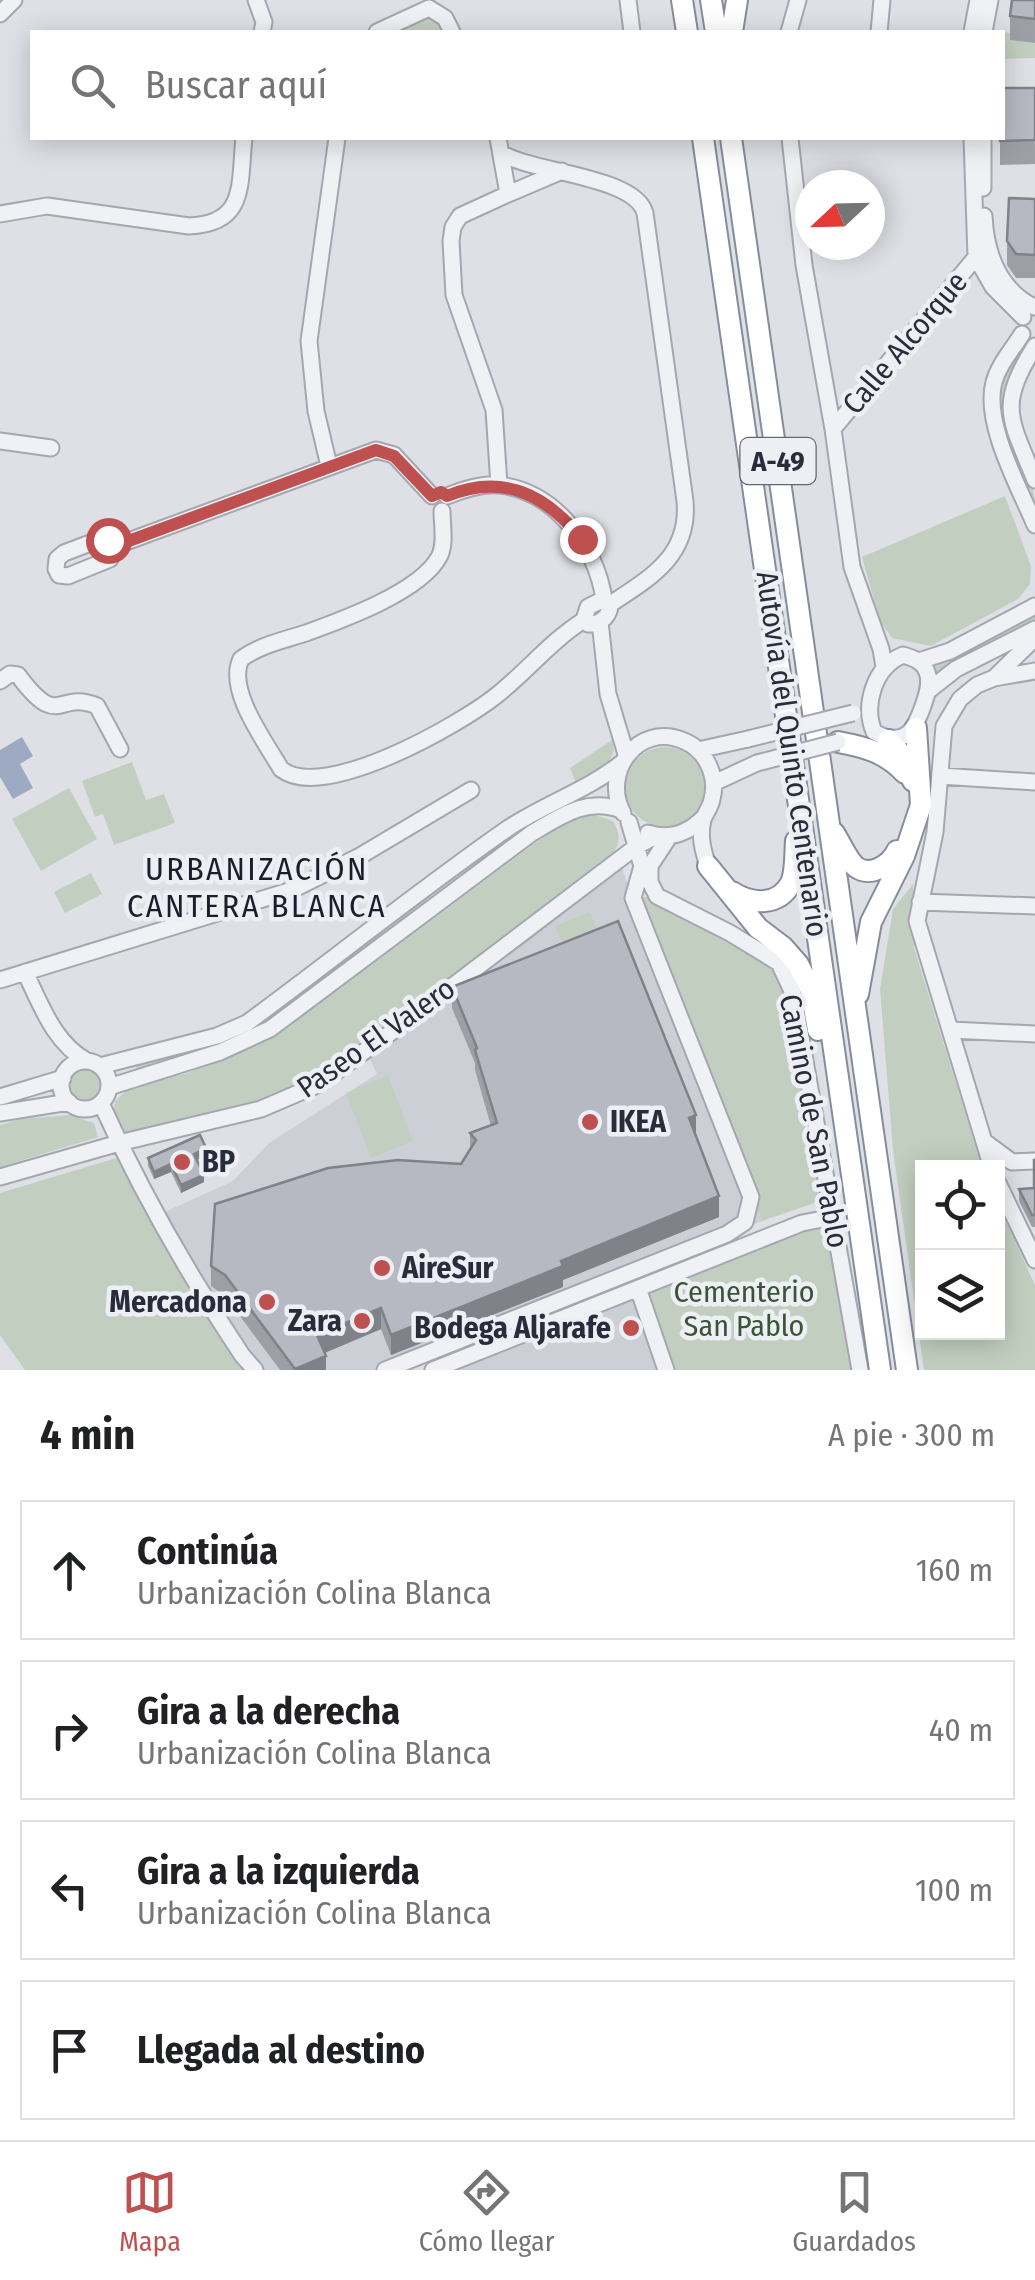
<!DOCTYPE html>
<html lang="es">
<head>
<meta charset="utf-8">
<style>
  :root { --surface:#fff; --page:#f2f2f2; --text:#202124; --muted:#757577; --line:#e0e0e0; --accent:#bf5050 }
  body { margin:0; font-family:"Fira Sans Condensed",sans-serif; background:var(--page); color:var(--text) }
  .controls { position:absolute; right:30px; bottom:30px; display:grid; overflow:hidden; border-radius:0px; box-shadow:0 5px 25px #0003 }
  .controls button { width:90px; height:90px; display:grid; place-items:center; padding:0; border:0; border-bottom:2px solid var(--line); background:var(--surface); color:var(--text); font:50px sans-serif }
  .compass { position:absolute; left:795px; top:170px; width:90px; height:90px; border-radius:50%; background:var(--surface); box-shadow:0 5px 25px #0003; rotate:248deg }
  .stop { position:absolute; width:30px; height:30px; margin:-22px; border:8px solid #bf5050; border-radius:50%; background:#fff }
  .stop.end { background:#bf5050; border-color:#fff; box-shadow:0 2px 10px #0008 }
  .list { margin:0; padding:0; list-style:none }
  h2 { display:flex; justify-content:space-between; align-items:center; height:130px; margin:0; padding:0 40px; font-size:42px }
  h2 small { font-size:32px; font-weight:400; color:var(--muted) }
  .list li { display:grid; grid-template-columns:65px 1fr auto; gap:30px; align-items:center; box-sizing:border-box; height:140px; margin:0 20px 20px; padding:0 20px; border:2px solid var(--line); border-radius:0px }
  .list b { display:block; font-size:38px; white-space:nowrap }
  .list p { margin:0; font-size:32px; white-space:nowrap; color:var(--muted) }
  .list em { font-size:32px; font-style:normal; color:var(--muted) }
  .icon { flex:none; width:55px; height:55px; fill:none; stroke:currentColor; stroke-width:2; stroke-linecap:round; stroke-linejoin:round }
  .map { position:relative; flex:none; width:1035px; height:1370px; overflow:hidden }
  .search { position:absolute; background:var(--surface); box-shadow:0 5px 25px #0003; left:30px; right:30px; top:30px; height:110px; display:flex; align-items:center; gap:25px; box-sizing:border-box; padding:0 35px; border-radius:0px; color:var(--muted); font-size:38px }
  .sheet { height:770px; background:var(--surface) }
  nav { display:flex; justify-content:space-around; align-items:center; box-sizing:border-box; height:140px; border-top:2px solid var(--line); background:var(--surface); font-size:28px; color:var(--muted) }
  nav a { display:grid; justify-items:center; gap:5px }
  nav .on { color:var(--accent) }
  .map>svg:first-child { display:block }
</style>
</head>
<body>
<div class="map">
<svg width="1035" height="1370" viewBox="0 0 1035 1370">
  <rect width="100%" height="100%" fill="#dee0e6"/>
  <!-- built -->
  <path fill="#cdcfd7" d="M620 864 762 1221 382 1370H255L156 1216 233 1181 269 1143 377 1074 366 1051Z
    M636 1293 663 1370H451Z"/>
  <!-- green -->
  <path fill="#c2cfc0" d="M421 16C431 17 441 21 441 32H391Z
    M997 31 1011 33 1010 40 1035 43V58L1003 59 1002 32Z
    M1020 350 1023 353C975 412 1035 450 1035 508 1013 454 976 402 1020 350Z
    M1005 496 1031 566 1030 584 1018 599 931 646 892 638 880 621 862 557Z
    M1035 612V620L954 662 938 676 931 663Z
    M612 740 614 751 605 771 575 781 570 768Z
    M625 787a40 40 0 1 1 80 0a40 40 0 1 1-80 0Z
    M132 762 146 800 164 794 175 823 114 845 103 814 95 817 82 781Z
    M69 788 97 839 41 871 12 819Z
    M563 802 565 806C456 863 369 955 266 1022 228 1048 180 1058 137 1070L136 1065 207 1045 491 847Z
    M589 813 613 821C620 833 621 841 613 854L407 1013 258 1107 131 1134 125 1131 114 1110 115 1101 132 1086 188 1073 260 1043 339 989 567 819Z
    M91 873 102 894 65 913 54 892Z
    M913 884 914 948 982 1167 922 1168V1332H998V1203L1035 1285V1370H924L893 1150 880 989 893 909Z
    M657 896 779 963 829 1198 762 1221 633 898Z
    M590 912 597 929 562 943 555 926Z
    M68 1085a17 17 0 1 1 34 0a17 17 0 1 1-34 0Z
    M388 1075 413 1141 371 1158 346 1093Z
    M70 1115 94 1123 98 1137 0 1167V1125L21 1119Z
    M123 1156 255 1370H25L0 1335V1193Z
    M833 1217 860 1370H666L638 1288Z"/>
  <!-- water -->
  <path fill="#9daac2" d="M22 737 33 756 20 764 33 788 13 799 0 777V750Z"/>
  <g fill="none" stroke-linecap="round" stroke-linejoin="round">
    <!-- minor casing -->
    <g stroke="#a4a7af" stroke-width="19">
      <path id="minor" d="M256 0 264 22 262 32
        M628 0 632 32
        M0 14 14 0
        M377 32 429 8 445 18 452 32
        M789 32 798 0
        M879 32 882 0
        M972 32 978 0
        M984 32 990 0
        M498 138 508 194 460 216 453 227 451 241 454 295 494 410 499 485
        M790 138 804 265 833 429 852 567 881 649 884 667
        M972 138 976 257 993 287 1023 317
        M983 138V188
        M501 153C533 173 635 176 645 213L685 501C690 556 650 578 609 605
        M508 194 562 171
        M0 214 47 206 189 226C247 224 239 184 244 138
        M984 216C986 254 998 289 1034 307
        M1022 334C1012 350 999 364 994 382 983 423 1019 487 1035 525
        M1035 346C997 407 1010 418 1035 480
        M833 429 976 257
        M0 441 51 448
        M329 466 316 411 309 341 337 138
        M447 496C464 489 482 483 500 485 557 492 596 548 604 599
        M442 511C442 525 446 545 439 557 420 592 342 620 306 633 284 640 260 645 241 659 226 690 265 741 281 769 323 803 461 724 497 695 527 671 552 640 584 620
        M115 546 101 539 64 553 57 559 56 569 59 575 68 576 110 559 115 546 376 450 394 455 432 496
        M604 599 610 607C608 618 599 625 588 624L584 620 588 607Z
        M600 622 608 694 626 754
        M903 655C913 658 923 661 927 672 931 682 927 694 924 703 915 730 905 749 874 732 863 705 874 667 903 655Z
        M919 661 950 651 1035 606
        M994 678 1035 638
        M0 681 10 674 18 675C60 732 57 689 97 706L120 749
        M928 691 956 669 1035 629
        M698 750 748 739
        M940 776 1035 782
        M714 783 757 763
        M623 813C601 773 638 721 684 741 706 750 718 776 712 799 711 807 705 813 703 820 699 836 703 851 708 866
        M629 822 642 866 657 896 730 933 779 963 793 993 860 1370
        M648 833C669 840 687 834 703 818
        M650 879V866L669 837
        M920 902 1035 906
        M25 972C41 1005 54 1043 87 1061
        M0 980 292 890 360 856 471 790
        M951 1030 1035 1034
        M61 1085a24 24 0 1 1 48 0a24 24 0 1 1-48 0Z
        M100 1066 217 1036 247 1023C334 959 418 891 507 829 544 804 586 791 620 764
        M109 1087 220 1052 270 1029 532 833C561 816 587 797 621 810
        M0 1097 63 1078
        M101 1103C141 1192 188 1274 242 1355L255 1370
        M0 1113 69 1102
        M985 1142 1012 1162
        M1012 1162 1035 1161
        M992 1168 917 921 935 832 944 726 960 699 977 685 994 678 1035 671
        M0 1177 119 1143 261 1109 317 1085 396 1029 637 846 656 836
        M998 1183 1035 1260
        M638 1288 666 1370
        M385 1370 727 1234 745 1222 751 1197 633 898 642 866
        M433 1370 802 1223 833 1217"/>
    </g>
    <!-- highway casing -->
    <g stroke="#878c9b" stroke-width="24">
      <path id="highway" d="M682 0 687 32
        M711 0 716 32
        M732 32 737 0
        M703 138 880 1370
        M731 138 907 1370
        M888 740 901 754 913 781
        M838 742C865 747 885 752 905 773
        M834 833C840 842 848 861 856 867 871 878 891 864 897 851
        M708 866 758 928 783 947 798 964 811 990 818 1030
        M732 892C752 905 779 906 791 883 796 872 795 853 796 841
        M858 994 871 922 904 856 921 805 916 728"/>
    </g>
    <!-- minor -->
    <use href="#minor" stroke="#f0f1f5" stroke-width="15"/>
    <!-- highway -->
    <use href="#highway" stroke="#fff" stroke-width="20"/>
    <!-- minor-bridge casing -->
    <g stroke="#a4a7af" stroke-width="19" stroke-linecap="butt">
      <path id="minor-bridge" d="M748 739 853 713
        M757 763 838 742"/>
    </g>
    <!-- minor-bridge -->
    <use href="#minor-bridge" stroke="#f0f1f5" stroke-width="15"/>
  </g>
  <!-- wall -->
  <path fill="#9d9fa7" d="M1035 0V43L1010 40V16Z
    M1035 88V164L1000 165V138Z
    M1035 199V278H1016L1007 265V241Z
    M452 987 696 1135 719 1217 563 1280V1287L391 1355 381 1329 325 1353 326 1370H280L225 1296 211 1286V1266L461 1164 470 1150V1133L491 1126 475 1070V1063L452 1008Z
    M206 1156 197 1160 204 1182 181 1193 171 1172 154 1179 148 1166V1158Z
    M1035 1160V1227H1032L1019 1201V1189L1034 1188Z"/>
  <!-- shaded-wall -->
  <path fill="#7f8288" d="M696 1115V1136L689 1118Z
    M206 1148V1156L194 1161V1154Z
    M171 1164V1172L154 1179V1172Z
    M204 1175V1182L181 1193V1185Z
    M719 1196V1217L563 1280V1287L391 1355V1335L561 1261Z
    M381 1308V1329L317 1356V1335Z
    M326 1356V1370H295V1369Z"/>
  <!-- building -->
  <path fill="#b6b9c2" stroke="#7f8288" stroke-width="2.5" d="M1012 0H1035V19L1010 16Z
    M1002 88H1035V140L1000 141V138H1002Z
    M1009 198 1035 199V255L1016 254 1007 241Z
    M618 921 696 1115 689 1118 719 1196 561 1261 563 1266 391 1335 381 1308 317 1335 326 1356 295 1369 225 1275 211 1266 215 1204 328 1168 398 1160 461 1164 476 1140 470 1133 497 1123 475 1050 477 1048 452 987Z
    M200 1135 206 1148 194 1154 204 1175 181 1185 171 1164 154 1172 148 1158Z
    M1034 1160H1035V1215H1032L1019 1189 1034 1188Z"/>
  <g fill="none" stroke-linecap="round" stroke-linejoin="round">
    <!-- route -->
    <path stroke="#bf5050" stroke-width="12" d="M108 540 115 546 376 450 394 456 432 496 441 492 447 496C503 473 545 494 582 539"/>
  </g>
  <!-- markers -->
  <g fill="#bf5050" stroke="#edeff4" stroke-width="4">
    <circle cx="590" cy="1122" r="10"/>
    <circle cx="182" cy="1162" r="10"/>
    <circle cx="382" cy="1268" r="10"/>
    <circle cx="267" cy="1302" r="10"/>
    <circle cx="362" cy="1321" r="10"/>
    <circle cx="631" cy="1328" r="10"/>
  </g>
  <g text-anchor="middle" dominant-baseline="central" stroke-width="9" stroke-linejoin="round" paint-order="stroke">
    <!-- shield labels -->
    <rect fill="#edeff4" stroke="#646772" stroke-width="2.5" x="740.5" y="438" width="75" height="46" rx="8"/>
    <g font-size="28" font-weight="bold" fill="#292d3b">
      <text x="778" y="461">A-49</text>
    </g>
    <!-- street labels -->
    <g font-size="30" fill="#292d3b" stroke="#edeff4">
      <text transform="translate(905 343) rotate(-50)">Calle Alcorque</text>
      <text transform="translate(792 754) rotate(82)">Autovía del Quinto Centenario</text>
      <text transform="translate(376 1038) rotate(-35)">Paseo El Valero</text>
      <text transform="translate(814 1121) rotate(79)">Camino de San Pablo</text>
    </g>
    <!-- poi labels -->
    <g font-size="30" font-weight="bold" fill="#292d3b" stroke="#edeff4" text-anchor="start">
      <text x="610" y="1122">IKEA</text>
      <text x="202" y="1162">BP</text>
      <text x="402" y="1268">AireSur</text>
      <text x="247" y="1302" text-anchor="end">Mercadona</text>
      <text x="342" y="1321" text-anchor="end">Zara</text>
      <text x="611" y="1328" text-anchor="end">Bodega Aljarafe</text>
    </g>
    <!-- park labels -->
    <g font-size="30" fill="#395538" stroke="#edeff4">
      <text x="744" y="1292">Cementerio<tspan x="744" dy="34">San Pablo</tspan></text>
    </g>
    <!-- neighbourhood labels -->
    <g font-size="32" letter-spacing="2.5" fill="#1b1f2c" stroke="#edeff4">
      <text x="257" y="869">URBANIZACIÓN<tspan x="257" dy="37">CANTERA BLANCA</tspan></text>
    </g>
  </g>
</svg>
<div class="controls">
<button><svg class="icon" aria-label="locate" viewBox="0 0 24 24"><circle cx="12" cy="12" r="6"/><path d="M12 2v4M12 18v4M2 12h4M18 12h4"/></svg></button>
<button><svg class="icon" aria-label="layers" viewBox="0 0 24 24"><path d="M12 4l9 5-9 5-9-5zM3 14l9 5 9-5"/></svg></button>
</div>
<svg class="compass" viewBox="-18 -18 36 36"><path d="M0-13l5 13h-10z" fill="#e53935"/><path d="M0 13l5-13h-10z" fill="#757577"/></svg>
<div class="stop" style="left:108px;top:540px"></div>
<div class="stop end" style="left:582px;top:539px"></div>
<div class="search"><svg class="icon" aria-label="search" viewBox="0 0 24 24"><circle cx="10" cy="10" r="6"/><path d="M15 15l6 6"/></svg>Buscar aquí</div>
</div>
<section class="sheet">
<h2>4 min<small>A pie · 300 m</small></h2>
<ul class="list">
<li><svg class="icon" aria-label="ahead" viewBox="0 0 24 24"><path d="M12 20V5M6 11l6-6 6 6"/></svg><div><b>Continúa</b><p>Urbanización Colina Blanca</p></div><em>160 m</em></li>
<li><svg class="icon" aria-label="right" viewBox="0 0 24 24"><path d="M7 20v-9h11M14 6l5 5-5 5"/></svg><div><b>Gira a la derecha</b><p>Urbanización Colina Blanca</p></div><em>40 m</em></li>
<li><svg class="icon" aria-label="left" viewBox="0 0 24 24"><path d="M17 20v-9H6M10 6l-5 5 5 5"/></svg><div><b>Gira a la izquierda</b><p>Urbanización Colina Blanca</p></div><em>100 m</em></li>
<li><svg class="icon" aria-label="arrive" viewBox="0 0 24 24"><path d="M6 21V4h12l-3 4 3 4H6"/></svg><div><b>Llegada al destino</b></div></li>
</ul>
</section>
<nav>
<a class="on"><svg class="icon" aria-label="map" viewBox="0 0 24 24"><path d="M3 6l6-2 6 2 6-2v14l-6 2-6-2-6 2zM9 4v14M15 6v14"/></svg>Mapa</a>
<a><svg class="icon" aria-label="directions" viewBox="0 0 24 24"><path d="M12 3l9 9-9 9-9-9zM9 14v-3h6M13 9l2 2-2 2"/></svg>Cómo llegar</a>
<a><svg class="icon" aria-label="saved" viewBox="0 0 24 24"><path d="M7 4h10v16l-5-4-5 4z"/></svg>Guardados</a>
</nav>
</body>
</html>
